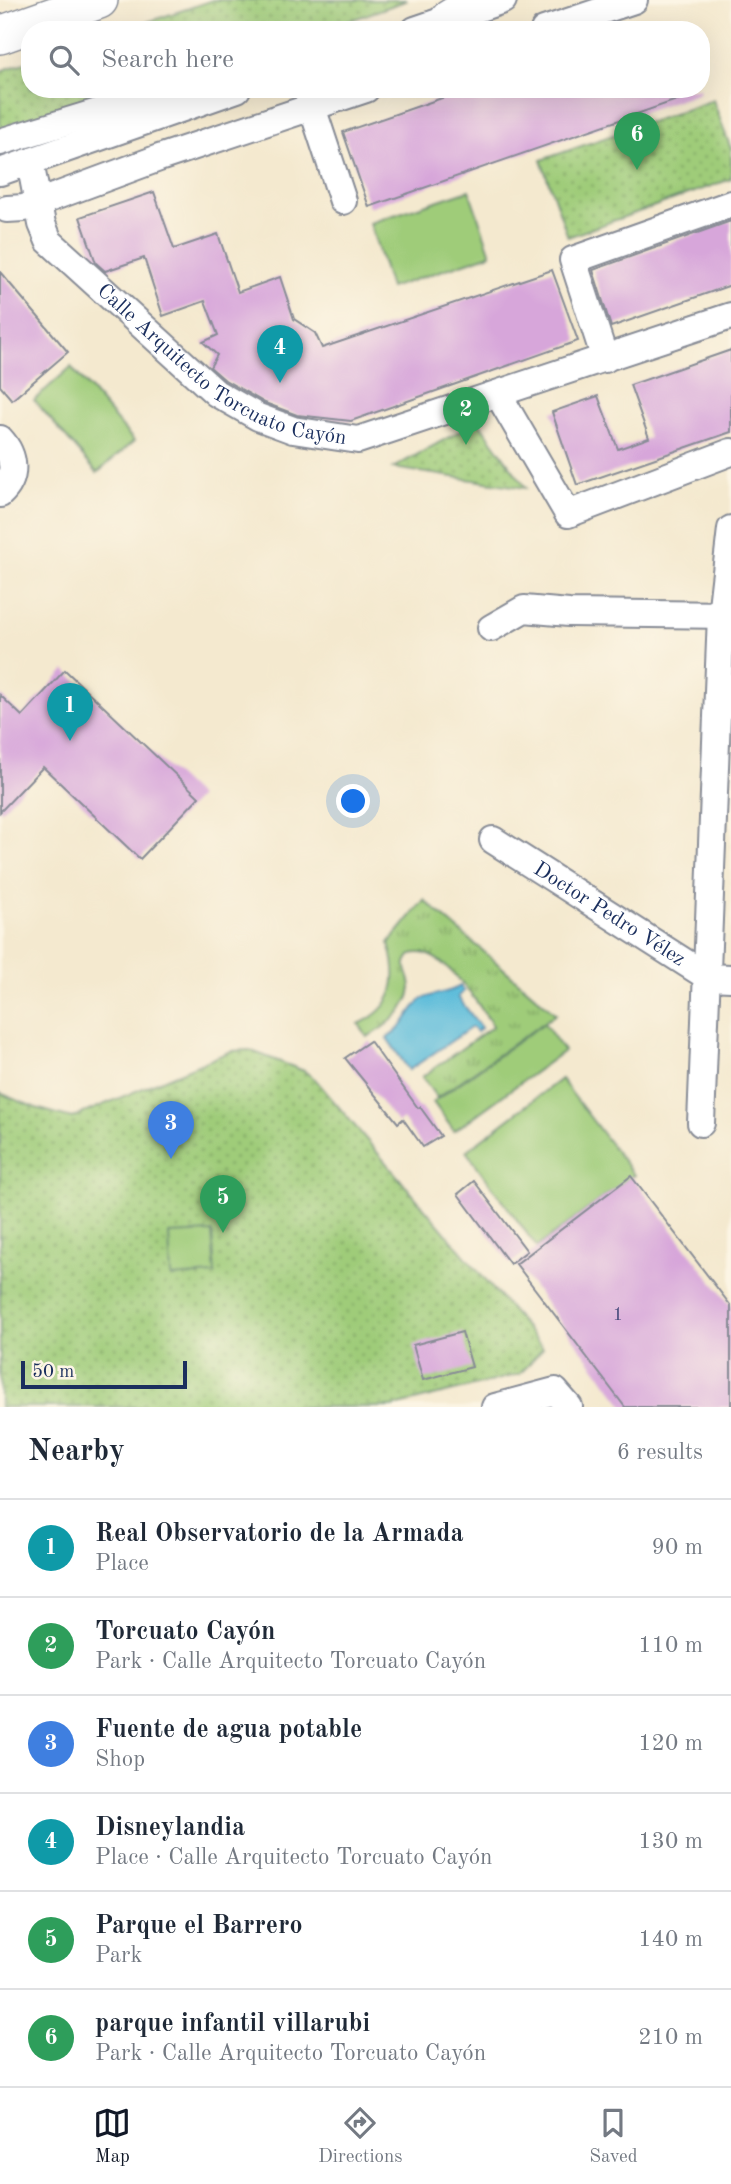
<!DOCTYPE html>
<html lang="en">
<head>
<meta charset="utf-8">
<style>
  :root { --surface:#fff; --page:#f2f2f3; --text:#1f2937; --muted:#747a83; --line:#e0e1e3; --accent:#111827 }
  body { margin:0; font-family:"Old Standard TT",serif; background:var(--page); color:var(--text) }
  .scale { position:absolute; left:21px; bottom:18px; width:166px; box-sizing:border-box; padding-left:7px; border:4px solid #1b2f5e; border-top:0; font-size:19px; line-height:24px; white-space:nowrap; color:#1b2f5e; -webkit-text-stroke:5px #fcf5e5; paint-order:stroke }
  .you { position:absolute; left:354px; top:802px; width:24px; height:24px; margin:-18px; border:5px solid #fff; border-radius:50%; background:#1a73e8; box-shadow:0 0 0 10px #1a73e833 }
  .badge { display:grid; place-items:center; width:46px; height:46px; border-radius:50%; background:var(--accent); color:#fff; font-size:23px; font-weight:700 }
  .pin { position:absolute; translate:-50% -58px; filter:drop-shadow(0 2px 4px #0008) }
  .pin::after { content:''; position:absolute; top:37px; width:24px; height:21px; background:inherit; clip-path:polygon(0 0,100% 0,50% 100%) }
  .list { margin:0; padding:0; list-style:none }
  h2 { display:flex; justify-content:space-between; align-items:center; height:91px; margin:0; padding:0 28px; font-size:30px }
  h2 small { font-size:23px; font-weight:400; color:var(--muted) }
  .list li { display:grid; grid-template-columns:46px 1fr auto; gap:21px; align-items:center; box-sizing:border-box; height:98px; padding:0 28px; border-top:2px solid var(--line) }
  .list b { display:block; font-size:26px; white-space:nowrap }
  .list p { margin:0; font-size:23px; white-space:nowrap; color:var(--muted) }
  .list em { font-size:23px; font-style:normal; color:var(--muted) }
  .icon { flex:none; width:38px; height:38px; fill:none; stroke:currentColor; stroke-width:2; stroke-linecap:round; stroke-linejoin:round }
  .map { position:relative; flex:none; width:731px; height:1407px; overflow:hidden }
  .search { position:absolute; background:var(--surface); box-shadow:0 7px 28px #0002; left:21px; right:21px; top:21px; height:77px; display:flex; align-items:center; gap:18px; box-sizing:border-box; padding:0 24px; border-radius:28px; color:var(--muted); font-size:26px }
  .sheet { height:679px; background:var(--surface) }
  nav { display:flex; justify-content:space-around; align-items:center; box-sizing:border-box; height:98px; border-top:2px solid var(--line); background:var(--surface); font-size:19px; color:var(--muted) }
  nav a { display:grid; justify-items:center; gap:4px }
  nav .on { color:var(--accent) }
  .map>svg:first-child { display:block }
</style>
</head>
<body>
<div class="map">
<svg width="731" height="1407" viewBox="0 0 731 1407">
  <defs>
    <pattern id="grass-tufts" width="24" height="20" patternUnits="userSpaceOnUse" patternTransform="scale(1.75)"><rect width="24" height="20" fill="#9fcc79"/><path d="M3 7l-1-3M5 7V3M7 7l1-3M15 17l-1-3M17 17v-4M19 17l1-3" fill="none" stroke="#81a666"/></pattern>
    <pattern id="park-dots" width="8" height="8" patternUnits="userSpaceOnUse" patternTransform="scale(1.75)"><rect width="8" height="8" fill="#9fcc79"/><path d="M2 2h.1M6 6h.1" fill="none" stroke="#81a666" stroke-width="1.8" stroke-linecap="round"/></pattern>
  </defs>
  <rect width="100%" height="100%" fill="#fcf5e5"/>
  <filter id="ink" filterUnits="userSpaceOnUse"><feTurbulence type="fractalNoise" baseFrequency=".0143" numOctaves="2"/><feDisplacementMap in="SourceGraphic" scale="14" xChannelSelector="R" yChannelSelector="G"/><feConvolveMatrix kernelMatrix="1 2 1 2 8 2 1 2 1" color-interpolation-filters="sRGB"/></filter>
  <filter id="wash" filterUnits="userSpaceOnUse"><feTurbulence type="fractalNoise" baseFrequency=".00686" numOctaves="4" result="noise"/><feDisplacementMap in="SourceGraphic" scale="28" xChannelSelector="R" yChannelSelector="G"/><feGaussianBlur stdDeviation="1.57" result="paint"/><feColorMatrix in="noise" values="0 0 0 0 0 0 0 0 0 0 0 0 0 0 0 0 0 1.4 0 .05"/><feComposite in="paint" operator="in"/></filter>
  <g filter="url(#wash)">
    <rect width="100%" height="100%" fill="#f4e9cf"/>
    <!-- grass -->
    <path fill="url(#grass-tufts)" stroke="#5d7e6c" stroke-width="2" d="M424 900 556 1014 437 1098 422 1077 493 1026C479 1005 441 944 412 954 398 967 412 975 411 989 408 1011 384 1028 367 1037L359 1024C396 1007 400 980 389 943Z"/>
    <!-- park -->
    <path fill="url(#park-dots)" stroke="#5d7e6c" stroke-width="2" d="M213 0H408L323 30H124Z
      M30 61V89H133L0 131V71Z
      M713 100 731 149V179L568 237 541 160Z
      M478 421 526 488 393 468Z
      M249 1050 304 1071 315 1079 543 1348 520 1374 391 1407H0V1093L36 1108 72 1118 231 1051Z"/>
    <!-- garden -->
    <path fill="#9fcc79" stroke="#5d7e6c" stroke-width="2" d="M469 190 491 254 390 288 370 223Z
      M71 367 134 441 97 473 34 400Z
      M544 1023 564 1051 454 1131 433 1102Z
      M561 1079 634 1175 537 1247 466 1151Z
      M212 1232 215 1274 171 1277 169 1234Z"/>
    <!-- water -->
    <path fill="#5cbcda" stroke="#3c769c" stroke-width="2" d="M460 986 464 991 458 997 481 1028 477 1032 472 1027 409 1070 387 1038C405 1028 407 1014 420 1001 428 993 447 995 460 986Z"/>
    <g id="blocks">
      <!-- building -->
      <path fill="#d7a6da" d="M468 89H699L700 92 369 207 343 132Z
        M154 192 174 249 218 234 238 292 280 277 294 319 315 333 322 348 552 270 578 341 351 421 297 415 265 403 225 380 210 367 217 355 203 342 218 335 205 301 163 316 144 258 105 271 96 263 80 217Z
        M731 221V285L611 327 593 270Z
        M0 272 68 352 12 400 0 386Z
        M731 350V432L577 485 552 412 598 396 618 449 649 438 630 385Z
        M65 670 199 797 140 859 43 767 0 812V695L22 716Z
        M370 1041 418 1108 420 1107 441 1136 423 1147 403 1119 398 1123 345 1058Z
        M631 1176 731 1306V1407H625L516 1264Z
        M474 1181 527 1251 510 1264 458 1194Z
        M462 1332 472 1367 423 1380 413 1345Z"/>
    </g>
  </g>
  <g filter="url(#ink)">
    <use href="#blocks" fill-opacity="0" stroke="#888c96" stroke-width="2"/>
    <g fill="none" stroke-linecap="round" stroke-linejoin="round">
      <!-- minor casing -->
      <g stroke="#888c96" stroke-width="30">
        <g id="minor">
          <path d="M415 30 503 0"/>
          <path d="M544 30 634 0"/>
          <path d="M312 107 343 201"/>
          <path d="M0 142 173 89"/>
          <path id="s1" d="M30 162 42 224 49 241 216 393 258 417 293 430 358 440 731 316"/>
          <path d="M0 172 237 89"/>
          <path d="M7 209 24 208 159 158 366 89"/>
          <path d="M605 359 573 260 731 204"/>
          <path d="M498 394 568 514 731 452"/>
          <path d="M0 439C15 455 18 478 0 494"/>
          <path d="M491 628 524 609 569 613 731 615"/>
          <path id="s2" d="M493 840 708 977 731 978"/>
          <path d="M701 1123 721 615 731 529"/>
          <path d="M495 1407 555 1391 569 1407"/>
        </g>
      </g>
      <!-- highway casing -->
      <g stroke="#888c96" stroke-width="40">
        <path id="highway" d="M449 19 480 0
          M0 35 99 0"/>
      </g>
      <!-- minor -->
      <use href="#minor" stroke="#fff" stroke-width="26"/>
      <!-- highway -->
      <use href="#highway" stroke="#fff" stroke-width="37"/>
    </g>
  </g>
  <g text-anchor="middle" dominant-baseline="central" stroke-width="7" stroke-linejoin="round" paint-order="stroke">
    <!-- number labels -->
    <g font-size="18" fill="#4a4d7d">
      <text x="618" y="1315">1</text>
    </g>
    <!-- street labels -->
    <g font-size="21" fill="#1b2f5e" stroke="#fcf5e5">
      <text stroke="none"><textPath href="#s1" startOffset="299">Calle Arquitecto Torcuato Cayón</textPath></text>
      <text stroke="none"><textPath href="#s2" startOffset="138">Doctor Pedro Vélez</textPath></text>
    </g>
  </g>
</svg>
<div class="scale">50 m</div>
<div class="you"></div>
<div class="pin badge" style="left:70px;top:741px;background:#0f9aa8">1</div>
<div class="pin badge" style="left:466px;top:445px;background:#2e9e5b">2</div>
<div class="pin badge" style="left:171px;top:1159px;background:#3f7fe0">3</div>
<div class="pin badge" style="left:280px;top:383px;background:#0f9aa8">4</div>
<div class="pin badge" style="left:223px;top:1233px;background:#2e9e5b">5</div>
<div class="pin badge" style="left:637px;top:170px;background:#2e9e5b">6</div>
<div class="search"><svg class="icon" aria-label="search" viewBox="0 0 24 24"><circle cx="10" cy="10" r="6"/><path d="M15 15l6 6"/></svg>Search here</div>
</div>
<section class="sheet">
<h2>Nearby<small>6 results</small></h2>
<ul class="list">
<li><span class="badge" style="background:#0f9aa8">1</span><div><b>Real Observatorio de la Armada</b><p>Place</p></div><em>90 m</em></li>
<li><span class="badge" style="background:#2e9e5b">2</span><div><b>Torcuato Cayón</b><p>Park · Calle Arquitecto Torcuato Cayón</p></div><em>110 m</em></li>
<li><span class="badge" style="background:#3f7fe0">3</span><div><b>Fuente de agua potable</b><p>Shop</p></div><em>120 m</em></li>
<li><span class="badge" style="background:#0f9aa8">4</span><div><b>Disneylandia</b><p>Place · Calle Arquitecto Torcuato Cayón</p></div><em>130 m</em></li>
<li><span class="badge" style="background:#2e9e5b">5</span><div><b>Parque el Barrero</b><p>Park</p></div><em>140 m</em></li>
<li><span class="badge" style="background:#2e9e5b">6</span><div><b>parque infantil villarubi</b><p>Park · Calle Arquitecto Torcuato Cayón</p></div><em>210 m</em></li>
</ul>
</section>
<nav>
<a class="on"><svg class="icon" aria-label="map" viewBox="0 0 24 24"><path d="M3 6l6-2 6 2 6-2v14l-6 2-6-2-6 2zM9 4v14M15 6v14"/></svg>Map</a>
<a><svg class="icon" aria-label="directions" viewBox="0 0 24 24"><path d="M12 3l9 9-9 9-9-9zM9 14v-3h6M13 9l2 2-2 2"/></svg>Directions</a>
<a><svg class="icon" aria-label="saved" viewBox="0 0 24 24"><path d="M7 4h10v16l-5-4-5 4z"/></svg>Saved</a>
</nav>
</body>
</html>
